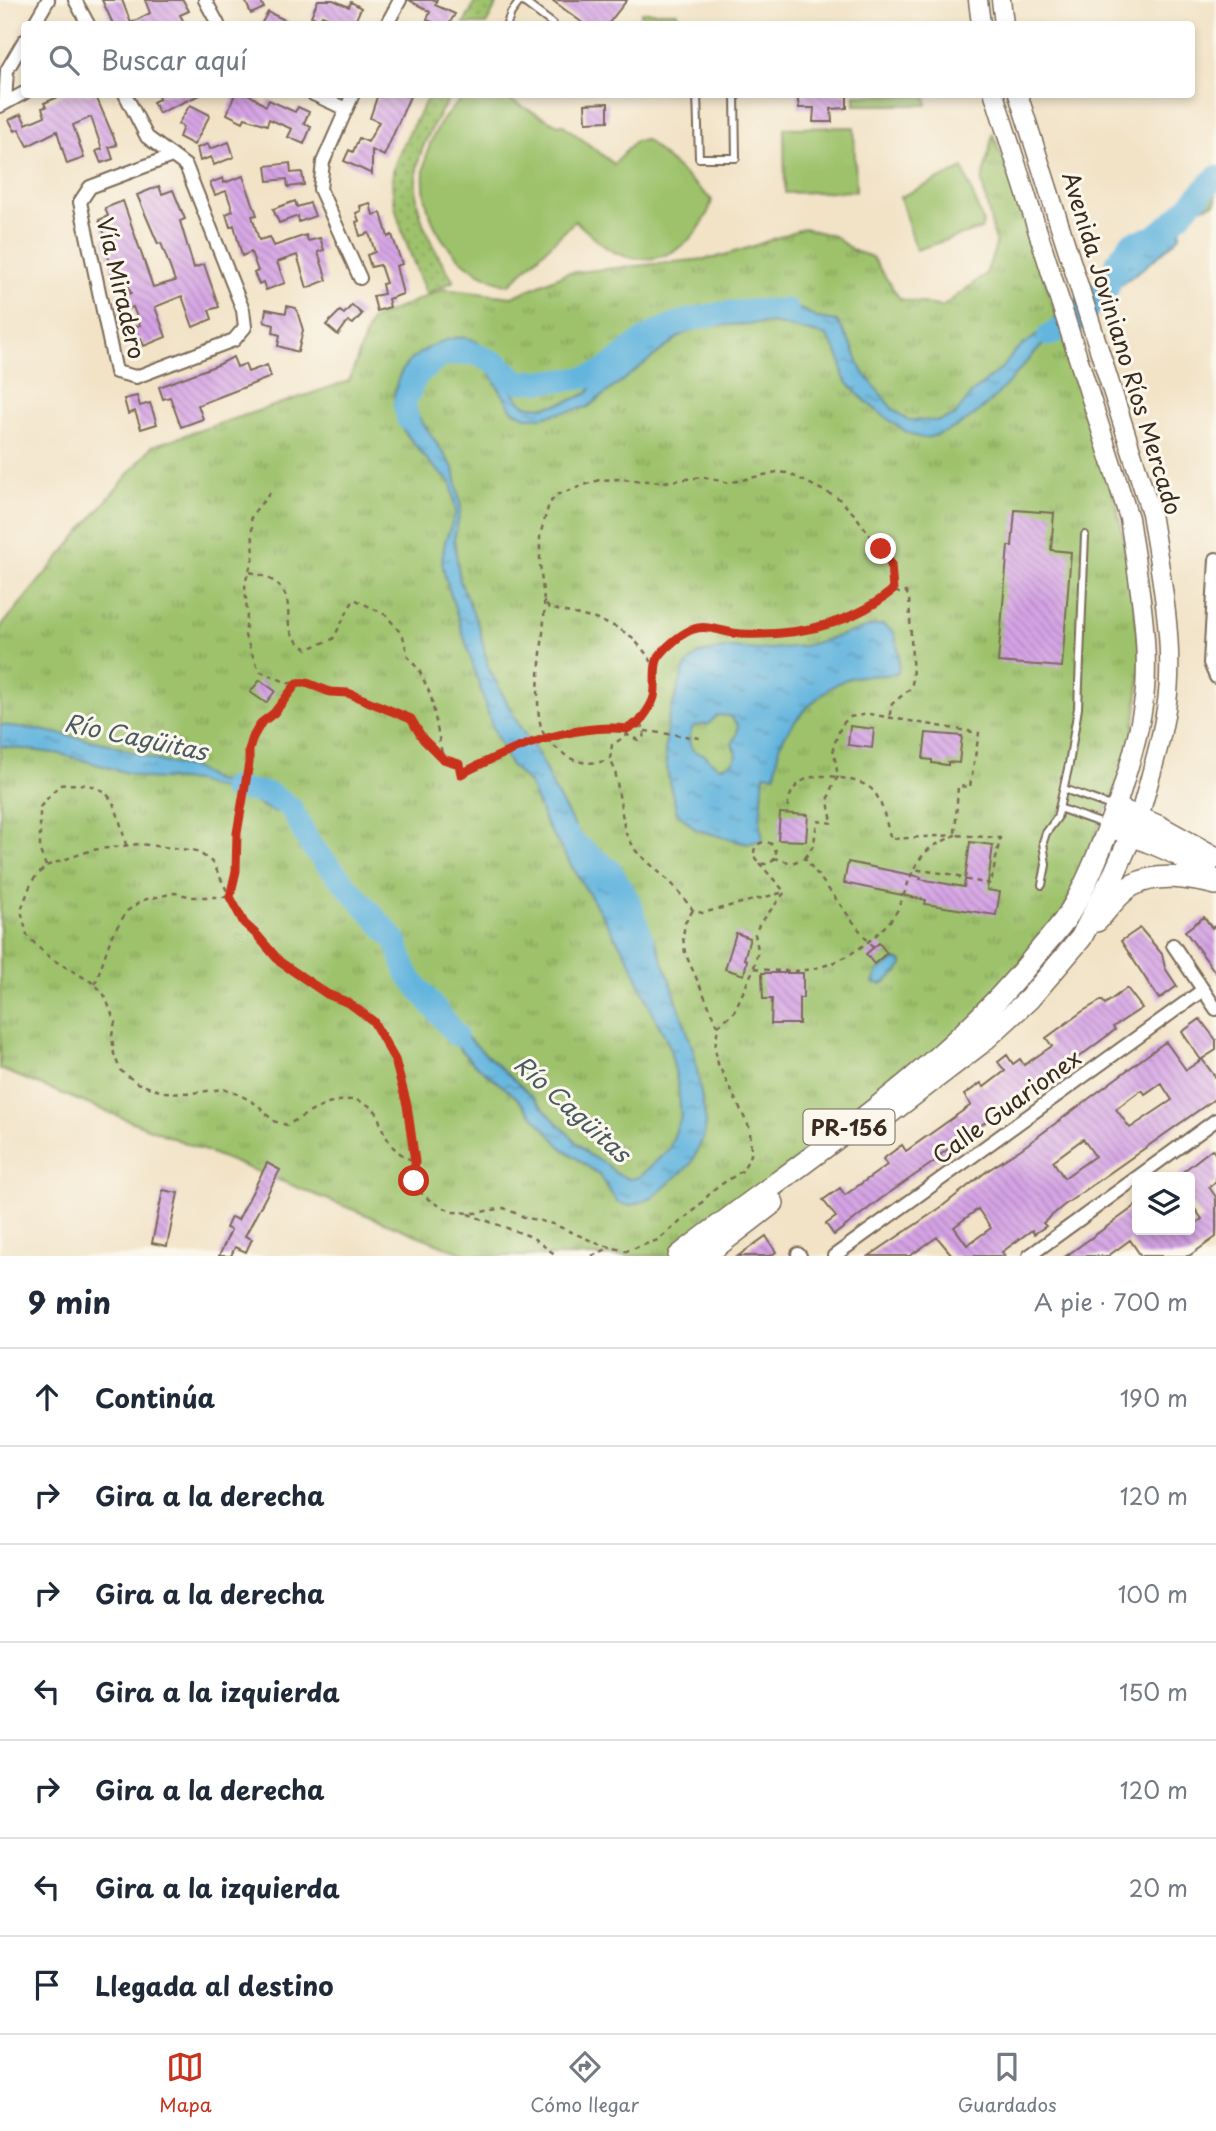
<!DOCTYPE html>
<html lang="es">
<head>
<meta charset="utf-8">
<style>
  :root { --surface:#fff; --page:#f6f6f7; --text:#1f2937; --muted:#747a83; --line:#e0e1e3; --accent:#c8321e }
  body { margin:0; font-family:"Playpen Sans",sans-serif; background:var(--page); color:var(--text) }
  .controls { position:absolute; right:21px; bottom:21px; display:grid; overflow:hidden; border-radius:7px; box-shadow:0 4px 10px #0003 }
  .controls button { width:63px; height:63px; display:grid; place-items:center; padding:0; border:0; border-bottom:2px solid var(--line); background:var(--surface); color:var(--text); font:35px sans-serif }
  .stop { position:absolute; width:21px; height:21px; margin:-16px; border:5px solid #c8321e; border-radius:50%; background:#fff }
  .stop.end { background:#c8321e; border-color:#fff; box-shadow:0 2px 7px #0008 }
  .list { margin:0; padding:0; list-style:none }
  h2 { display:flex; justify-content:space-between; align-items:center; height:91px; margin:0; padding:0 28px; font-size:30px }
  h2 small { font-size:23px; font-weight:400; color:var(--muted) }
  .list li { display:grid; grid-template-columns:46px 1fr auto; gap:21px; align-items:center; box-sizing:border-box; height:98px; padding:0 28px; border-top:2px solid var(--line) }
  .list b { display:block; font-size:26px; white-space:nowrap }
  .list em { font-size:23px; font-style:normal; color:var(--muted) }
  .icon { flex:none; width:38px; height:38px; fill:none; stroke:currentColor; stroke-width:2; stroke-linecap:round; stroke-linejoin:round }
  .map { position:relative; flex:none; width:1216px; height:1256px; overflow:hidden }
  .search { position:absolute; background:var(--surface); box-shadow:0 4px 10px #0003; left:21px; right:21px; top:21px; height:77px; display:flex; align-items:center; gap:18px; box-sizing:border-box; padding:0 24px; border-radius:7px; color:var(--muted); font-size:26px }
  .sheet { height:777px; background:var(--surface) }
  nav { display:flex; justify-content:space-around; align-items:center; box-sizing:border-box; height:98px; border-top:2px solid var(--line); background:var(--surface); font-size:19px; color:var(--muted) }
  nav a { display:grid; justify-items:center; gap:4px }
  nav .on { color:var(--accent) }
  .map>svg:first-child { display:block }
</style>
</head>
<body>
<div class="map">
<svg width="1216" height="1256" viewBox="0 0 1216 1256">
  <defs>
    <pattern id="grass-dots" width="8" height="8" patternUnits="userSpaceOnUse" patternTransform="scale(1.75)"><rect width="8" height="8" fill="#9ec26c"/><path d="M2 2h.1M6 6h.1" fill="none" stroke="#829e58" stroke-width="1.8" stroke-linecap="round"/></pattern>
    <pattern id="forest-firs" width="22" height="20" patternUnits="userSpaceOnUse" patternTransform="scale(1.75)"><rect width="22" height="20" fill="#7ea860"/><path d="M5 1l3.5 6h-7zM16 11l3.5 6h-7z" fill="#68894f"/></pattern>
    <pattern id="park-tufts" width="24" height="20" patternUnits="userSpaceOnUse" patternTransform="scale(1.75)"><rect width="24" height="20" fill="#9ec26c"/><path d="M3 7l-1-3M5 7V3M7 7l1-3M15 17l-1-3M17 17v-4M19 17l1-3" fill="none" stroke="#829e58"/></pattern>
    <pattern id="water-ripples" width="26" height="14" patternUnits="userSpaceOnUse" patternTransform="scale(1.75)"><rect width="26" height="14" fill="#63b5de"/><path d="M2 4q2-2 4 0t4 0M15 11q2-2 4 0t4 0" fill="none" stroke="#5393b3"/></pattern>
    <pattern id="building-back-hatch" width="6" height="6" patternUnits="userSpaceOnUse" patternTransform="scale(1.75)"><rect width="6" height="6" fill="#d5a3e5"/><path d="M-1 5l2 2M0 0l6 6M5-1l2 2" fill="none" stroke="#ae85b9"/></pattern>
  </defs>
  <rect width="100%" height="100%" fill="#fbf7ec"/>
  <filter id="ink" filterUnits="userSpaceOnUse"><feTurbulence type="fractalNoise" baseFrequency=".0143" numOctaves="2"/><feDisplacementMap in="SourceGraphic" scale="14" xChannelSelector="R" yChannelSelector="G"/><feConvolveMatrix kernelMatrix="1 2 1 2 8 2 1 2 1" color-interpolation-filters="sRGB"/></filter>
  <filter id="wash" filterUnits="userSpaceOnUse"><feTurbulence type="fractalNoise" baseFrequency=".00686" numOctaves="4" result="noise"/><feDisplacementMap in="SourceGraphic" scale="28" xChannelSelector="R" yChannelSelector="G"/><feGaussianBlur stdDeviation="1.57" result="paint"/><feColorMatrix in="noise" values="0 0 0 0 0 0 0 0 0 0 0 0 0 0 0 0 0 1.4 0 .05"/><feComposite in="paint" operator="in"/></filter>
  <g filter="url(#wash)">
    <rect width="100%" height="100%" fill="#f2e3c7"/>
    <!-- grass -->
    <path fill="url(#grass-dots)" stroke="#6c7645" stroke-width="2" d="M476 0H499L486 24H464Z
      M429 95H450C440 115 425 136 419 159 407 203 430 245 454 281L426 294C414 261 385 201 394 168 399 147 419 116 429 95Z"/>
    <!-- forest -->
    <path fill="url(#forest-firs)" stroke="#5c693f" stroke-width="2" d="M1216 177V203L1181 214Z"/>
    <!-- park -->
    <path fill="url(#park-tufts)" stroke="#6c7645" stroke-width="2" d="M993 134 1027 223 1117 506 1128 561 1142 660 1132 747 1048 950 1024 992 693 1256H469L0 1069V628L152 446 349 381 371 320 443 289 512 297 567 273 714 258 748 248 804 228 834 236 852 250 872 257 900 299 942 307 986 274 996 245 982 182Z"/>
    <!-- pitch -->
    <path fill="#9ec26c" stroke="#6c7645" stroke-width="2" d="M641 12H677V24H641Z
      M467 95H500L558 125 562 124 614 164 635 141 646 140 712 200C701 244 657 273 614 252 599 245 588 231 575 221L509 285C420 261 392 153 467 95Z
      M855 95H926L927 105H855Z
      M854 127 856 191 785 193 784 128Z
      M963 168 983 222 981 229 916 250 900 197Z"/>
    <!-- water -->
    <path fill="url(#water-ripples)" stroke="#4f707e" stroke-width="2" fill-rule="evenodd" d="M1181 214 1180 236C1141 275 1092 302 1051 337 1023 362 1002 395 972 417 961 426 939 436 924 438 908 439 854 394 845 379 841 373 843 366 840 359 837 351 831 343 827 336L771 323 703 326 683 334 588 407 541 417H526L512 410 483 362 480 354 466 348C435 361 426 355 409 388L415 411 454 469 461 508 454 539 460 581 480 630 488 667 521 729 539 755 555 791 606 882 619 900 638 918 656 943 670 980 694 1052 706 1123 704 1136 691 1164 652 1198 630 1206 618 1203 598 1174 562 1148 515 1096 472 1062 460 1049 435 1013 440 1009 450 1022 521 1086 589 1155 608 1165 615 1173 629 1179 639 1177 669 1149 681 1117 678 1085 669 1045 651 1009 630 961 546 824 529 783 510 765 493 729 445 577 442 561 445 542 456 512 451 482C433 469 421 452 407 435 397 423 392 406 395 390 397 381 400 372 406 365 419 350 457 328 477 342 481 344 484 351 487 355 493 364 518 403 526 405 546 411 571 401 588 393L598 376 610 361 654 338 682 319 701 316 717 308 739 315 754 313 771 303 784 304 805 311 817 318 837 321 852 346 861 369 891 407 907 420 939 421 954 416 973 392 1004 366 1015 351 1041 332 1103 274 1149 244Z
      M876 625H883L894 632 899 653 898 673C883 677 869 674 854 677 828 682 788 723 779 748 777 756 777 766 775 775L764 774 760 823 763 840 746 844 695 829 677 812 669 782 665 750 668 720 685 667 698 654 729 648 760 650 804 646ZM717 715 730 716 738 725 737 734 732 744 737 755 733 762 721 767C714 765 712 762 707 757 700 750 704 757 696 752 686 747 689 733 694 726L709 724Z
      M0 725 36 729 109 744 162 762 194 768 215 781 249 786 264 795 290 802 285 813 271 811 233 791 208 786 196 781 145 778 61 754 0 746Z
      M896 960 901 961 903 965 897 973 882 984 873 983 878 971Z"/>
    <g fill="none" stroke-linecap="round" stroke-linejoin="round">
      <!-- river -->
      <path stroke="#63b5de" stroke-width="23" d="M1049 335 1076 321 1107 290 1117 261 1131 243 1154 237 1181 214 1216 177
        M408 419 404 404 417 375 443 355 473 353 497 363 519 382C540 381 581 382 599 373 622 361 637 340 661 330 701 312 744 310 787 310
        M232 788 270 794 291 808 311 846 396 941 407 974 456 1035
        M568 836 573 842 611 871 629 901 643 942"/>
    </g>
    <g id="blocks">
      <!-- building -->
      <path fill="url(#building-back-hatch)" fill-rule="evenodd" d="M102 0H122L131 23 150 13 145 0H183L189 11 180 15 185 24H113Z
        M245 0H260L264 8 251 14Z
        M318 0H333L349 7 351 2 361 8 354 24H347L322 15 320 20 311 16Z
        M409 0H437L435 5 455 14 449 24H437L427 20 430 12Z
        M552 0H627L608 24H584Z
        M268 12 293 24H261Z
        M65 94H95L117 145 109 147 113 159 101 163 96 151 102 149 91 117 73 125 84 158 67 164 57 131 28 146 19 129 15 131 9 120 21 114 26 124 45 116 42 108 46 107 44 103Z
        M158 94H202L159 113 153 102 159 99Z
        M235 94H248L266 106 269 100 295 112 298 107 309 112 304 123 311 127 304 144 288 137 292 129 269 119 267 125 245 118 243 122 227 114Z
        M378 94H411L384 156 372 150V174L344 161 349 150 353 152 359 138 368 142 379 122 370 118Z
        M797 94H847V108L831 109 832 122H813L814 108H799Z
        M608 103V121L586 122 585 104Z
        M190 105 210 115 194 145 179 137 183 127 178 124Z
        M229 142 234 157 214 165 211 157 200 161 197 148 208 144 210 149Z
        M290 163 291 173 302 172 304 185 288 187 287 179 268 181 266 166Z
        M243 176 257 215 252 216 259 240 270 237 274 246 306 235 308 241 320 238 324 250 318 252 327 280 307 288 297 255 277 262 285 283 266 290 263 282 259 284 254 273 258 271 251 252 242 256 234 225 230 227 226 214 233 211 226 191 215 195 210 183 223 178 224 183Z
        M159 186 162 194 173 190 185 219 180 221 194 268 204 264 219 307 209 310 212 319 193 327 182 296 155 307 166 337 144 346 141 338 131 342 127 329 140 325 133 307 121 311 117 298 131 293 124 274 114 278 104 241 105 235 99 220 108 216 105 208 123 201 153 287 175 281 161 243 158 244 137 195Z
        M295 201 297 207 310 203 315 216 299 222 298 216 279 223 273 209Z
        M370 203 373 215 381 213 388 237 392 235 402 264 396 266 403 294 388 299 390 307 377 311 373 296 384 294 382 284 386 283 380 265 371 267 367 255 375 252 369 233 360 236 356 222 359 221 356 213 361 211 360 206Z
        M352 305 362 314 353 324 348 321 338 335 326 325 340 311 344 314Z
        M287 306 296 308 303 330 298 352 278 346 280 335 273 333 274 325 264 322 266 309 286 313Z
        M233 357 237 367 245 364 248 372 267 365 271 377 198 405 203 419 181 427 170 397 163 399 159 387 220 364Z
        M137 396 140 406 150 403 157 424 141 429 135 411 128 414 124 399Z
        M1015 510 1054 513 1051 550 1071 552 1062 667 998 662 1008 546H1012Z
        M260 680 275 691 266 703 250 692Z
        M850 726 874 729 872 748 848 745Z
        M926 733 962 736 959 763 948 762V765L932 763V760L923 759Z
        M780 813 808 815 806 841 778 840Z
        M970 842 993 845 987 890 1000 892 996 915 925 904 926 900 844 883 848 862 921 877 920 879 964 887Z
        M1204 917 1212 928 1216 925V973L1185 931Z
        M1140 928 1162 954 1165 968 1177 986 1159 999 1121 941Z
        M736 933 750 938 744 959 747 960 744 975 725 969Z
        M879 943 887 953 874 964 866 954Z
        M762 973H803V998H799V1024H771L772 999H763Z
        M1127 988 1142 1008 1113 1027 1115 1030 1083 1054 1050 1075 940 1155 941 1157 882 1198 834 1235 826 1224 836 1217 823 1200 840 1188 845 1195 887 1165 883 1159 902 1145 906 1151 971 1105 964 1095 981 1083 984 1087 1005 1071 998 1062 1007 1055 1013 1064 1020 1059 1024 1065 1052 1046 1046 1038 1083 1011 1102 1000 1105 1004Z
        M1200 1019 1216 1040V1050L1202 1059 1216 1078V1098L1063 1206 1043 1223 1046 1226 1034 1234 1032 1230 1002 1252 1005 1256H951L952 1255 937 1237 910 1256H869L940 1208 987 1171 1021 1149 1161 1045 1166 1042 1186 1070 1201 1060 1182 1032ZM1161 1083 1172 1100 1130 1128 1116 1109 1140 1091H1143L1145 1094ZM1083 1139 1095 1156 1064 1178 1053 1161ZM978 1209 991 1228 967 1245 954 1227Z
        M1212 1149 1216 1155V1182L1209 1187 1216 1197V1237L1189 1256H1141L1130 1240 1108 1256H1066L1137 1205V1230H1190V1227L1202 1219 1190 1202V1177H1176Z
        M267 1163 280 1170 245 1236 252 1239 246 1252 235 1247 231 1256H219L231 1230 226 1228 231 1217 238 1220Z
        M163 1190 178 1193 167 1246 152 1243Z
        M766 1236 776 1252 770 1256H738Z"/>
    </g>
  </g>
  <g filter="url(#ink)">
    <use href="#blocks" fill-opacity="0" stroke="#7b6b59" stroke-width="2"/>
    <g fill="none" stroke-linecap="round" stroke-linejoin="round">
      <!-- service casing -->
      <g stroke="#7b6b59" stroke-width="10">
        <path id="service" d="M521 0 553 24
          M507 24 511 13 521 0
          M697 94 699 158H736L735 94
          M1064 789 1111 806
          M1059 808 1106 825
          M1042 885 1046 865 1043 842 1046 833 1057 818 1069 764 1078 708 1085 535"/>
      </g>
      <!-- minor casing -->
      <g stroke="#7b6b59" stroke-width="16">
        <path id="minor" d="M75 0 88 24
          M205 0 218 24
          M34 24 48 0
          M387 24 400 0
          M125 94 147 137 186 166 243 310 245 327 234 340 136 377 116 372 80 202 90 187 172 156
          M313 94 346 109
          M353 94 323 162 320 189 360 278
          M5 103 7 70 24 41
          M0 106 24 93
          M1216 559 1210 663 1216 677
          M1173 945 1216 1009
          M798 1254 800 1256
          M834 1256 1203 990
          M1029 1256 1216 1120"/>
      </g>
      <!-- secondary casing -->
      <g stroke="#7b6b59" stroke-width="21">
        <path id="secondary" d="M978 0 981 24
          M1001 0 1004 24
          M994 94 1129 518C1137 573 1151 644 1144 699 1139 736 1127 773 1116 808
          M1018 94 1151 513C1160 571 1175 643 1167 702 1162 741 1149 780 1139 818"/>
      </g>
      <!-- primary casing -->
      <g stroke="#7b6b59" stroke-width="24">
        <path id="primary" d="M1121 831C1154 844 1192 856 1216 883
          M1097 921C1107 910 1119 892 1133 885 1158 872 1190 878 1216 884
          M882 1119 980 1044 1029 999 1081 938 1115 872 1139 818
          M679 1256C801 1161 938 1077 1035 956 1046 942 1059 929 1068 915 1088 884 1103 842 1116 808L1160 827 1216 858
          M704 1256 773 1203"/>
      </g>
      <!-- path -->
      <path stroke="#7b6b59" stroke-width="2.5" stroke-dasharray="5 5" stroke-linecap="butt" d="M270 493 251 516 254 555 245 583 247 615 245 636 259 671 288 683H307L330 692 348 693 411 719 423 739 443 759 459 764 461 774 485 762
        M250 572C266 576 283 582 287 601 290 612 286 622 292 634 295 640 302 645 307 649L333 639 354 599 386 615 403 636 408 657 419 670 431 696 443 759
        M544 601C547 635 527 714 547 739 550 743 555 747 559 750 574 764 590 765 609 760
        M656 671 649 657 632 637 616 627 595 619 549 608 544 601 540 564V535L549 504 556 495 599 480 620 479 662 482 704 477 728 483 777 472 788 473 838 498 855 515 891 564 893 590
        M297 683 274 714 261 723 253 737 249 750V763L237 833 236 871 230 897 213 863 197 851 139 844 92 850 46 866 32 881 21 910 27 935 37 946 50 958 95 984 105 996 115 1022 112 1035 114 1054 120 1070 137 1083 162 1092 191 1093 223 1089 240 1095 258 1105 273 1121 287 1125C311 1112 352 1083 377 1113 379 1117 380 1124 382 1128 391 1148 396 1152 415 1162
        M638 724C644 715 651 708 654 697 657 684 652 665 660 655 667 646 683 632 694 629 709 624 727 634 742 634 797 636 850 626 893 590L899 593 906 592 909 597 913 679 911 688 892 704 889 718
        M645 731 700 738
        M570 732 607 727 627 729
        M627 735V729L635 724 642 726 645 731 643 737 638 740 627 735 612 745 610 759 615 770 625 832 636 851 673 885 693 910 702 913 785 892
        M754 853a11 11 0 1 1 22 0a11 11 0 1 1-22 0Z
        M774 858 792 863 805 858 873 948
        M805 858 814 844 817 821 833 823C827 805 826 793 838 777L833 748 841 726 849 717 869 714 979 733 970 787 958 786 955 835 1000 838 991 884 962 879 957 875 919 870 916 868
        M759 863 785 892
        M46 866 40 851V807L59 785C112 780 114 798 126 845
        M754 968C803 976 836 969 874 937 883 928 892 921 898 909 907 890 911 866 927 851 934 844 947 840 955 835L891 839C886 824 884 806 875 793 869 784 856 781 846 779 817 772 789 775 787 812
        M95 984 112 935 127 911 143 900 175 893 193 897H230L244 923 280 962 327 994 349 1003 373 1021 395 1061 407 1105 415 1162 414 1181 419 1191 432 1202 453 1212 475 1213 504 1208 524 1217 553 1224 599 1244 626 1251 658 1240 696 1209 714 1189 742 1171 751 1155 750 1129 718 1064 715 1048 718 1026 685 953 683 937 685 923 693 910
        M718 1026 734 1012 754 968 758 950 755 934 759 925 785 892
        M468 1214 532 1237 557 1256
        M592 1256 611 1247"/>
      <!-- service -->
      <use href="#service" stroke="#fff" stroke-width="6"/>
      <!-- minor -->
      <use href="#minor" stroke="#fff" stroke-width="12"/>
      <!-- secondary -->
      <use href="#secondary" stroke="#fff" stroke-width="18"/>
      <!-- primary -->
      <use href="#primary" stroke="#fff" stroke-width="21"/>
      <!-- path-bridge -->
      <path stroke="#7b6b59" stroke-width="2.5" stroke-dasharray="5 5" stroke-linecap="butt" d="M485 762 570 732"/>
    </g>
  </g>
  <g fill="none" stroke-linecap="round" stroke-linejoin="round" filter="url(#ink)">
    <!-- route -->
    <path stroke="#c8321e" stroke-width="9" d="M414 1181 415 1162 407 1105 395 1060 373 1021 349 1003 327 994 280 962 257 935 244 923 230 897 236 871 237 833 249 763V750L253 737 261 723 274 713 297 683H307L330 692 348 693 411 719 423 739 443 759 459 764 461 774C509 749 573 723 627 729L635 724H638C644 715 651 708 654 697 657 684 652 665 660 655 667 646 683 632 694 629 709 624 727 634 742 634 797 636 850 626 893 590L891 564 881 549"/>
  </g>
  <g text-anchor="middle" dominant-baseline="central" stroke-width="6" stroke-linejoin="round" paint-order="stroke">
    <!-- shield labels -->
    <rect fill="#fbf7ec" stroke="#75685c" stroke-width="2" x="803.5" y="1109.5" width="91" height="35" rx="5"/>
    <g font-size="21" font-weight="bold" fill="#3b2a1e">
      <text x="849" y="1127">PR-156</text>
    </g>
    <!-- street labels -->
    <g font-size="23" fill="#3b2a1e" stroke="#fbf7ec">
      <text transform="translate(122 288) rotate(77)">Vía Miradero</text>
      <text transform="translate(1123 343) rotate(73)">Avenida Joviniano Ríos Mercado</text>
      <text transform="translate(1006 1106) rotate(-36)">Calle Guarionex</text>
    </g>
    <!-- water labels -->
    <g font-size="24" font-style="italic" fill="#495b61" stroke="#fbf7ec">
      <text transform="translate(136 736) rotate(12)">Río Cagüitas</text>
      <text transform="translate(573 1108) rotate(42)">Río Cagüitas</text>
    </g>
  </g>
</svg>
<div class="controls">
<button><svg class="icon" aria-label="layers" viewBox="0 0 24 24"><path d="M12 4l9 5-9 5-9-5zM3 14l9 5 9-5"/></svg></button>
</div>
<div class="stop" style="left:414px;top:1181px"></div>
<div class="stop end" style="left:881px;top:549px"></div>
<div class="search"><svg class="icon" aria-label="search" viewBox="0 0 24 24"><circle cx="10" cy="10" r="6"/><path d="M15 15l6 6"/></svg>Buscar aquí</div>
</div>
<section class="sheet">
<h2>9 min<small>A pie · 700 m</small></h2>
<ul class="list">
<li><svg class="icon" aria-label="ahead" viewBox="0 0 24 24"><path d="M12 20V5M6 11l6-6 6 6"/></svg><div><b>Continúa</b></div><em>190 m</em></li>
<li><svg class="icon" aria-label="right" viewBox="0 0 24 24"><path d="M7 20v-9h11M14 6l5 5-5 5"/></svg><div><b>Gira a la derecha</b></div><em>120 m</em></li>
<li><svg class="icon" aria-label="right" viewBox="0 0 24 24"><path d="M7 20v-9h11M14 6l5 5-5 5"/></svg><div><b>Gira a la derecha</b></div><em>100 m</em></li>
<li><svg class="icon" aria-label="left" viewBox="0 0 24 24"><path d="M17 20v-9H6M10 6l-5 5 5 5"/></svg><div><b>Gira a la izquierda</b></div><em>150 m</em></li>
<li><svg class="icon" aria-label="right" viewBox="0 0 24 24"><path d="M7 20v-9h11M14 6l5 5-5 5"/></svg><div><b>Gira a la derecha</b></div><em>120 m</em></li>
<li><svg class="icon" aria-label="left" viewBox="0 0 24 24"><path d="M17 20v-9H6M10 6l-5 5 5 5"/></svg><div><b>Gira a la izquierda</b></div><em>20 m</em></li>
<li><svg class="icon" aria-label="arrive" viewBox="0 0 24 24"><path d="M6 21V4h12l-3 4 3 4H6"/></svg><div><b>Llegada al destino</b></div></li>
</ul>
</section>
<nav>
<a class="on"><svg class="icon" aria-label="map" viewBox="0 0 24 24"><path d="M3 6l6-2 6 2 6-2v14l-6 2-6-2-6 2zM9 4v14M15 6v14"/></svg>Mapa</a>
<a><svg class="icon" aria-label="directions" viewBox="0 0 24 24"><path d="M12 3l9 9-9 9-9-9zM9 14v-3h6M13 9l2 2-2 2"/></svg>Cómo llegar</a>
<a><svg class="icon" aria-label="saved" viewBox="0 0 24 24"><path d="M7 4h10v16l-5-4-5 4z"/></svg>Guardados</a>
</nav>
</body>
</html>
